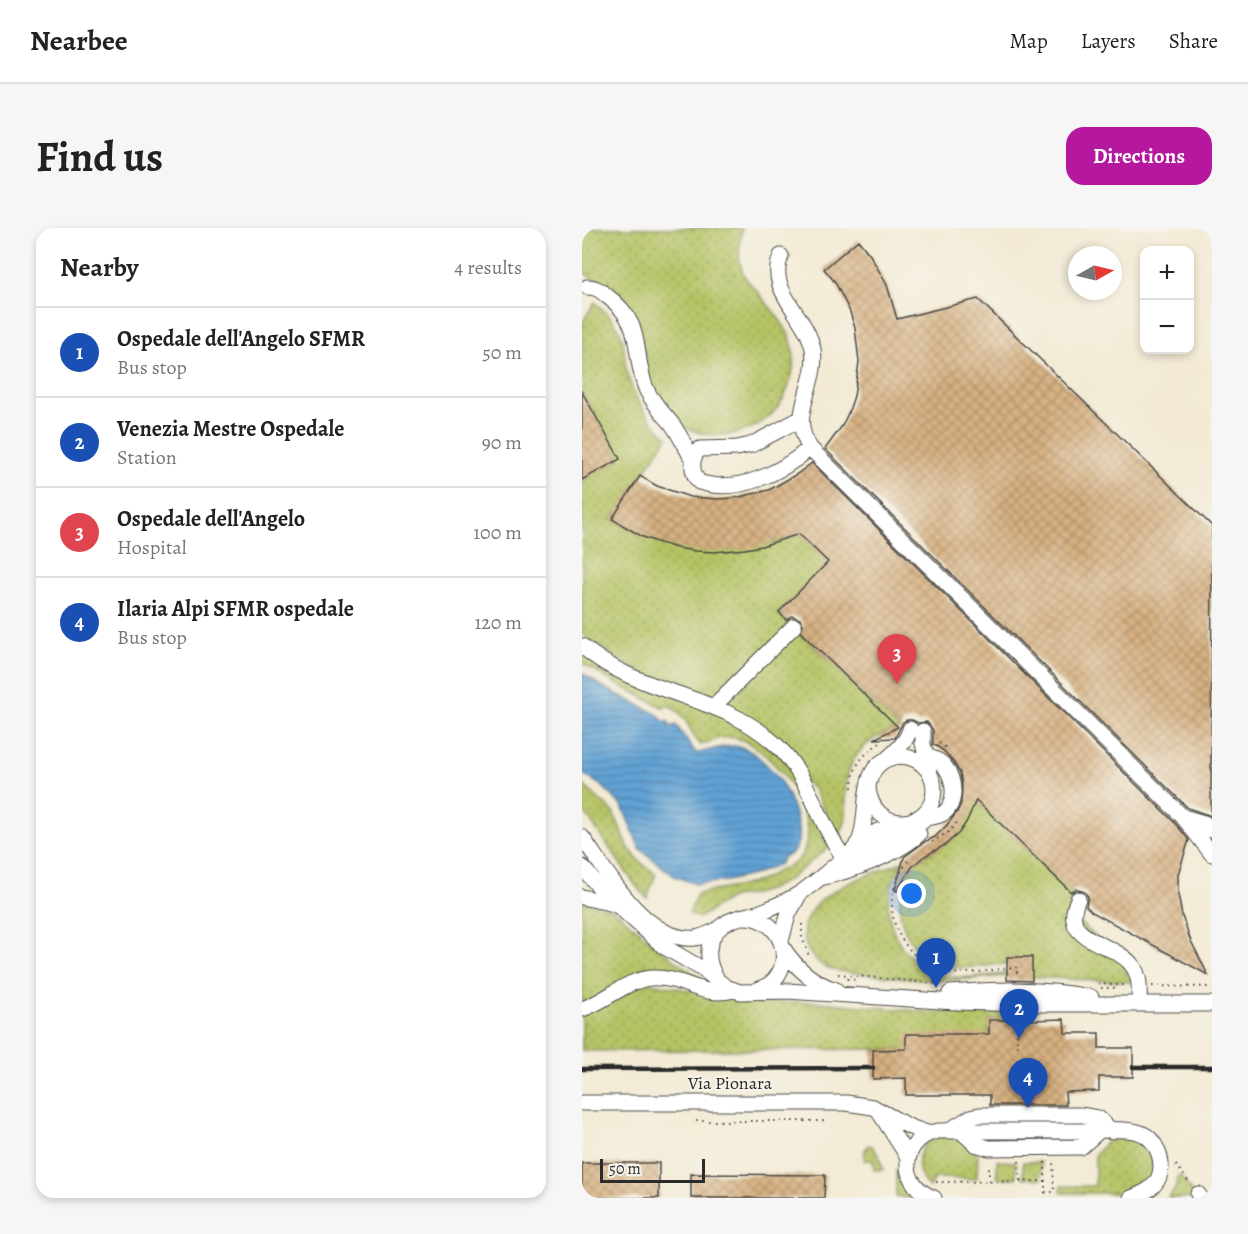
<!DOCTYPE html>
<html lang="en">
<head>
<meta charset="utf-8">
<style>
  :root { --surface:#fff; --page:#f6f6f6; --text:#222; --muted:#767676; --line:#e0e0e0; --accent:#b5179e }
  body { margin:0; font-family:Alegreya,serif; background:var(--page); color:var(--text) }
  .controls { position:absolute; right:18px; top:18px; display:grid; overflow:hidden; border-radius:12px; box-shadow:0 3px 9px #0003 }
  .controls button { width:54px; height:54px; display:grid; place-items:center; padding:0; border:0; border-bottom:2px solid var(--line); background:var(--surface); color:var(--text); font:30px sans-serif }
  .compass { position:absolute; left:486px; top:18px; width:54px; height:54px; border-radius:50%; background:var(--surface); box-shadow:0 3px 9px #0003; rotate:82deg }
  .scale { position:absolute; left:18px; bottom:15px; width:105px; box-sizing:border-box; padding-left:6px; border:3px solid #2b2b2b; border-top:0; font-size:16px; line-height:21px; white-space:nowrap; color:#2b2b2b; -webkit-text-stroke:4px #f7f3e8; paint-order:stroke }
  .you { position:absolute; left:330px; top:666px; width:21px; height:21px; margin:-15px; border:4px solid #fff; border-radius:50%; background:#1a73e8; box-shadow:0 0 0 9px #1a73e833 }
  .badge { display:grid; place-items:center; width:39px; height:39px; border-radius:50%; background:var(--accent); color:#fff; font-size:20px; font-weight:700 }
  .pin { position:absolute; translate:-50% -50px; filter:drop-shadow(0 2px 3px #0008) }
  .pin::after { content:''; position:absolute; top:32px; width:21px; height:18px; background:inherit; clip-path:polygon(0 0,100% 0,50% 100%) }
  .list { margin:0; padding:0; list-style:none }
  h2 { display:flex; justify-content:space-between; align-items:center; height:78px; margin:0; padding:0 24px; font-size:26px }
  h2 small { font-size:20px; font-weight:400; color:var(--muted) }
  .list li { display:grid; grid-template-columns:39px 1fr auto; gap:18px; align-items:center; box-sizing:border-box; height:90px; padding:0 24px; border-top:2px solid var(--line) }
  .list b { display:block; font-size:22px; white-space:nowrap }
  .list p { margin:0; font-size:20px; white-space:nowrap; color:var(--muted) }
  .list em { font-size:20px; font-style:normal; color:var(--muted) }
  .map { position:relative; flex:none; width:630px; height:970px; overflow:hidden; border-radius:18px }
  header { display:flex; align-items:center; gap:36px; box-sizing:border-box; height:84px; padding:0 30px; background:var(--surface); border-bottom:2px solid var(--line) }
  header strong { font-size:28px }
  nav { display:flex; gap:33px; margin-inline-start:auto; font-size:21px }
  .intro { display:flex; align-items:center; justify-content:space-between; box-sizing:border-box; height:144px; padding:0 36px }
  h1 { margin:0; font-size:42px }
  .button { padding:15px 27px; border-radius:18px; background:var(--accent); color:#fff; font-size:21px; font-weight:700 }
  main { display:flex; gap:36px; padding:0 36px }
  aside { flex:1; background:var(--surface); border-radius:18px; box-shadow:0 3px 9px #0003 }
  .map>svg:first-child { display:block }
</style>
</head>
<body>
<header>
<strong>Nearbee</strong>
<nav><a>Map</a><a>Layers</a><a>Share</a></nav>
</header>
<div class="intro"><h1>Find us</h1><a class="button">Directions</a></div>
<main>
<aside>
<h2>Nearby<small>4 results</small></h2>
<ul class="list">
<li><span class="badge" style="background:#1a4fb4">1</span><div><b>Ospedale dell'Angelo SFMR</b><p>Bus stop</p></div><em>50 m</em></li>
<li><span class="badge" style="background:#1a4fb4">2</span><div><b>Venezia Mestre Ospedale</b><p>Station</p></div><em>90 m</em></li>
<li><span class="badge" style="background:#e0444e">3</span><div><b>Ospedale dell'Angelo</b><p>Hospital</p></div><em>100 m</em></li>
<li><span class="badge" style="background:#1a4fb4">4</span><div><b>Ilaria Alpi SFMR ospedale</b><p>Bus stop</p></div><em>120 m</em></li>
</ul>
</aside>
<div class="map">
<svg width="630" height="970" viewBox="0 0 630 970">
  <defs>
    <pattern id="grass-dots" width="8" height="8" patternUnits="userSpaceOnUse" patternTransform="scale(1.5)"><rect width="8" height="8" fill="#b5c365"/><path d="M2 2h.1M6 6h.1" fill="none" stroke="#939f53" stroke-width="1.8" stroke-linecap="round"/></pattern>
    <pattern id="water-rules" width="6" height="5" patternUnits="userSpaceOnUse" patternTransform="scale(1.5)"><rect width="6" height="5" fill="#60a2d4"/><path d="M0 2.5h6" fill="none" stroke="#4f84ac"/></pattern>
    <pattern id="building-cross-hatch" width="8" height="8" patternUnits="userSpaceOnUse" patternTransform="scale(1.5)"><rect width="8" height="8" fill="#d7b181"/><path d="M0 0l8 8M0 8l8-8" fill="none" stroke="#af906a"/></pattern>
  </defs>
  <rect width="100%" height="100%" fill="#f7f3e8"/>
  <filter id="ink" filterUnits="userSpaceOnUse"><feTurbulence type="fractalNoise" baseFrequency=".0167" numOctaves="2"/><feDisplacementMap in="SourceGraphic" scale="12" xChannelSelector="R" yChannelSelector="G"/><feConvolveMatrix kernelMatrix="1 2 1 2 8 2 1 2 1" color-interpolation-filters="sRGB"/></filter>
  <filter id="wash" filterUnits="userSpaceOnUse"><feTurbulence type="fractalNoise" baseFrequency=".008" numOctaves="4" result="noise"/><feDisplacementMap in="SourceGraphic" scale="24" xChannelSelector="R" yChannelSelector="G"/><feGaussianBlur stdDeviation="1.35" result="paint"/><feColorMatrix in="noise" values="0 0 0 0 0 0 0 0 0 0 0 0 0 0 0 0 0 1.4 0 .05"/><feComposite in="paint" operator="in"/></filter>
  <g filter="url(#wash)">
    <rect width="100%" height="100%" fill="#f2ead4"/>
    <!-- grass -->
    <path fill="url(#grass-dots)" stroke="#707748" stroke-width="1.5" d="M0 0H160C158 15 155 30 161 45 163 51 170 58 175 63 201 97 223 113 206 160 200 176 190 189 175 197 137 217 94 207 72 169 63 153 67 129 58 112 51 99 32 69 23 59 17 53 7 48 0 44Z
      M13 74C23 84 34 93 39 106 43 115 42 125 43 134 47 162 64 192 86 209L30 291C92 330 149 331 217 306L246 334 197 384 209 396 133 468C124 468 115 465 106 463 66 452 33 431 0 406V252L38 231 0 164V95Z
      M215 402 318 501C290 506 268 526 264 554 261 577 270 588 256 610L232 562 147 478V473Z
      M0 424 144 487 202 531 247 619 206 652 186 662 169 667 150 669 117 690 107 686 115 666C134 662 154 660 173 654 182 652 190 646 198 642 203 640 210 637 214 634 250 600 192 519 154 510 139 507 132 513 119 517 112 512 110 502 105 495 101 488 93 481 86 477L82 480 35 456 0 435Z
      M0 556 31 584 47 620 57 633 74 646 65 670 54 658 0 581Z
      M391 569 491 666 487 685 541 733 549 754 450 749 425 729V736C407 737 387 741 370 739 323 732 303 676 330 639 342 624 362 622 375 607 383 598 386 581 391 569Z
      M322 633C317 641 312 649 309 658 298 697 324 740 363 748 383 751 404 748 424 746V748L358 753 262 744C244 741 229 734 223 715 210 667 289 647 322 633Z
      M0 674 31 681 91 731 132 759 66 746 0 777Z
      M63 754 144 769 162 775 237 774 347 784 425 785V792H407V806L324 821 0 823V784Z
      M378 908 396 927 395 951 353 950 348 960C332 947 331 918 354 910 361 908 370 909 378 908Z
      M531 908C561 910 580 920 568 954L545 965H479V958H513V926Z
      M286 917 290 918 297 928 301 942H292L291 932H282L283 921Z
      M415 933 434 934V950H415Z
      M441 934H459V951L441 950Z
      M314 941 319 957 329 970 314 968Z
      M596 948 599 949 614 970H586L593 961Z"/>
    <!-- water -->
    <path fill="url(#water-rules)" stroke="#466680" stroke-width="1.5" d="M0 445 23 460 75 486 81 493 87 494V499L94 497 114 525C128 523 145 515 159 519 175 524 192 543 200 556 210 573 231 622 201 629L198 636 171 647 145 653 114 656 92 648 58 621 40 578 21 559 0 545Z"/>
    <g id="blocks">
      <!-- building -->
      <path fill="url(#building-cross-hatch)" d="M276 12 288 27 305 57 315 91 396 71 630 298 629 588 606 580 243 221 260 198 267 183 272 168 277 134 273 100 268 84 253 54 242 41Z
        M0 164 38 231 0 252Z
        M230 235 594 596 607 612 596 646V666L600 688 608 711 626 747 510 684 504 678 506 669 503 664 494 661 489 664 394 572 385 593 377 605 363 617 341 629 330 639 315 663 313 662 322 629 344 613 353 609 365 597 375 584 379 575 380 558 378 545 372 535 362 523 351 516V502L345 494 336 495 330 492H325L321 494 313 510 292 511 316 499 219 405 221 396 218 391 210 388 204 392 197 384 246 334 217 306 180 318 163 321 132 324 113 323 95 320 78 315 61 309 30 291 58 248 75 258 108 269 136 271 153 270 187 262 215 246Z
        M425 729H450V753L425 752Z
        M425 785 450 786V792L482 791 483 805H517V820H551V849H517V863L483 864 484 877H408V867H324V850L291 851V822L324 821V806H407V792H425Z
        M0 935H77V970H0Z
        M109 946 243 947 242 970H109Z"/>
    </g>
  </g>
  <g filter="url(#ink)">
    <use href="#blocks" fill-opacity="0" stroke="#494844" stroke-width="1.5"/>
    <g fill="none" stroke-linecap="round" stroke-linejoin="round">
      <!-- minor casing -->
      <g stroke="#494844" stroke-width="17">
        <path id="minor" d="M199 28C184 63 224 86 231 121 237 157 205 186 228 220L601 589 630 626
          M5 59C14 59 18 62 25 68 65 97 49 127 65 163 72 176 81 185 90 196 98 207 104 220 111 232
          M218 191 169 217 155 220 118 221C108 230 109 244 117 254 156 267 200 244 228 220
          M0 418C56 467 136 465 191 514 227 545 235 593 262 630 286 624 322 609 341 593
          M135 480 138 472 212 398
          M341 503V516L347 537
          M306 530C315 522 325 513 328 501
          M601 589 622 595 630 602
          M332 591C340 590 353 590 360 586 382 575 370 518 334 532
          M0 609C25 644 64 715 113 710 121 709 128 705 135 702
          M275 616 296 603 318 595
          M0 639 25 668 81 718 122 742 144 759 158 764 205 763 374 774 445 776H630
          M242 649C269 643 318 625 337 606
          M0 669 32 676
          M496 671C475 717 535 712 552 740 559 751 557 764 557 776
          M163 689C207 690 216 751 175 762
          M199 713 206 687 218 665
          M201 720C214 740 231 755 254 762
          M134 749C123 733 124 709 141 697 151 689 164 688 176 685 190 680 204 673 217 666 232 656 246 643 260 632 265 628 273 621 276 616 290 589 273 537 312 529 322 527 333 530 341 537 348 543 352 553 352 562 351 603 290 607 286 559
          M368 765C419 761 458 760 509 769
          M0 781C23 774 44 752 69 750 101 748 121 771 151 762
          M0 875H264L291 879 328 899 345 905
          M299 887 326 929
          M366 903 389 889 397 887H500L516 890 530 903
          M379 903 393 916 407 920 499 919 517 903
          M616 966 619 970
          M352 970C316 957 317 911 356 903 403 903 451 903 499 903 517 903 542 899 559 905 574 911 583 933 577 949 572 961 560 966 549 970"/>
      </g>
      <!-- path -->
      <path stroke="#494844" stroke-width="2" stroke-dasharray="1.5 4.5" stroke-linecap="butt" d="M357 515 367 522
        M270 560C270 537 283 524 301 513
        M350 614 368 603 375 594
        M326 633C302 663 305 702 334 728 342 734 351 742 362 744 385 748 412 741 435 739V749
        M220 696V709L227 728
        M256 746 358 756
        M265 751 277 752
        M516 756 543 757
        M570 758 630 759
        M519 760H534
        M435 819V790
        M437 852V873
        M114 893H243
        M437 933 438 953
        M463 934V970
        M594 937 607 954
        M407 953V935
        M354 954 463 953
        M463 964H472L471 933"/>
      <!-- minor -->
      <use href="#minor" stroke="#fff" stroke-width="15"/>
      <!-- rail -->
      <path stroke="#2b2b2b" stroke-width="4.5" d="M551 839H630
        M0 841 291 840"/>
    </g>
  </g>
  <g text-anchor="middle" dominant-baseline="central" stroke-width="4.5" stroke-linejoin="round" paint-order="stroke">
    <!-- street labels -->
    <g font-size="18" fill="#2b2b2b" stroke="#f7f3e8">
      <text x="148" y="855">Via Pionara</text>
    </g>
  </g>
</svg>
<div class="controls">
<button>+</button>
<button>−</button>
</div>
<svg class="compass" viewBox="-18 -18 36 36"><path d="M0-13l5 13h-10z" fill="#e53935"/><path d="M0 13l5-13h-10z" fill="#767676"/></svg>
<div class="scale">50 m</div>
<div class="you"></div>
<div class="pin badge" style="left:354px;top:760px;background:#1a4fb4">1</div>
<div class="pin badge" style="left:437px;top:811px;background:#1a4fb4">2</div>
<div class="pin badge" style="left:315px;top:456px;background:#e0444e">3</div>
<div class="pin badge" style="left:446px;top:880px;background:#1a4fb4">4</div>
</div>
</main>
</body>
</html>
